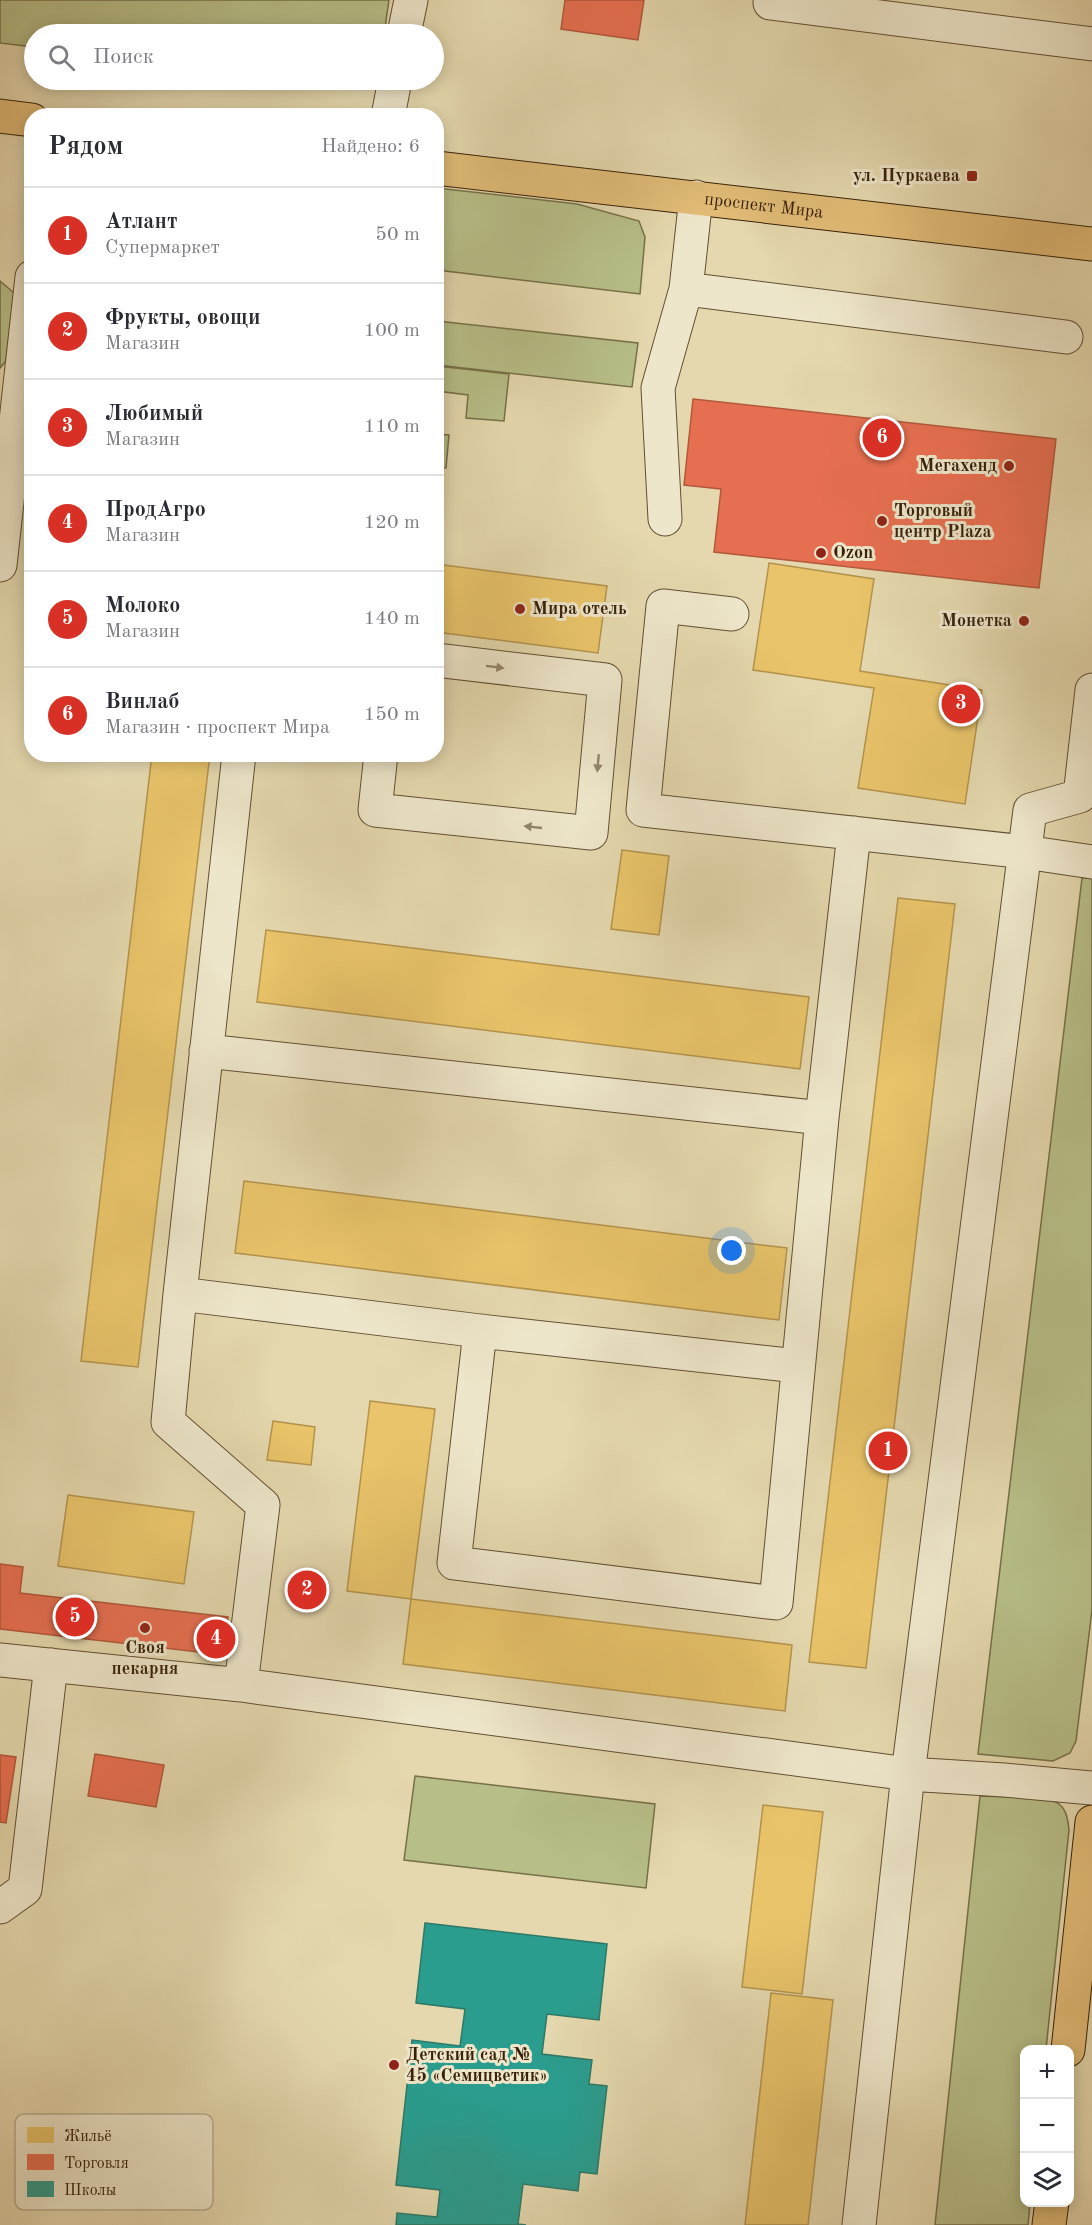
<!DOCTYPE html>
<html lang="ru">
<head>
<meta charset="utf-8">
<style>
  :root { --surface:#fff; --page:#f7f7f7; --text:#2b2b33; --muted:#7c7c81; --line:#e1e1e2; --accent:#d93025 }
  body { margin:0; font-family:"Old Standard TT",serif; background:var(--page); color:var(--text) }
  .controls { position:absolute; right:18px; bottom:18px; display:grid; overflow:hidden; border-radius:12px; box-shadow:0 3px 15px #0003 }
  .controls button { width:54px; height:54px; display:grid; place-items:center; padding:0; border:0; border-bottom:2px solid var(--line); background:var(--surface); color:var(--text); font:30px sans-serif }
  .you { position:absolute; left:732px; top:1251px; width:21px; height:21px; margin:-15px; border:4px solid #fff; border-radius:50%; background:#1a73e8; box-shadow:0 0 0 9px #1a73e833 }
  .badge { display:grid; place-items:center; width:39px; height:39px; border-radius:50%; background:var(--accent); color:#fff; font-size:20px; font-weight:700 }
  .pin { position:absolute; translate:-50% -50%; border:3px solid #fff; box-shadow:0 2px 6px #0006 }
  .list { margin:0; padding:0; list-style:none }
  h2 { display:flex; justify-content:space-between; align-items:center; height:78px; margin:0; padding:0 24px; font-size:26px }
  h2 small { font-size:20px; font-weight:400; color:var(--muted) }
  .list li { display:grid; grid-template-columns:39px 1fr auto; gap:18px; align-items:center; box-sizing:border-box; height:96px; padding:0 24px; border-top:2px solid var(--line) }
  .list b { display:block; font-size:22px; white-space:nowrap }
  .list p { margin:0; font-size:20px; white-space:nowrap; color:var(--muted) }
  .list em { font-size:20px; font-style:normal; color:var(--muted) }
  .icon { flex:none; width:33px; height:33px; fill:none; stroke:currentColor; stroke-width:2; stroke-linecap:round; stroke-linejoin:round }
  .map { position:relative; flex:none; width:1092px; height:2225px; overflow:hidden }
  .search { position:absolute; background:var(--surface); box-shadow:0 3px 15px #0003; left:24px; top:24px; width:420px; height:66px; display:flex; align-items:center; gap:15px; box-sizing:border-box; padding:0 21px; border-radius:33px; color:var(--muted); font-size:22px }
  .panel { position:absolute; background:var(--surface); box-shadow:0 3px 15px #0003; left:24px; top:108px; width:420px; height:654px; border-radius:24px }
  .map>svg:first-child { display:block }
</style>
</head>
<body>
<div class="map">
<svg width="1092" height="2225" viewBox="0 0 1092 2225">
  <rect width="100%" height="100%" fill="#e5d8ae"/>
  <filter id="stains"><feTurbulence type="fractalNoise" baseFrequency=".00333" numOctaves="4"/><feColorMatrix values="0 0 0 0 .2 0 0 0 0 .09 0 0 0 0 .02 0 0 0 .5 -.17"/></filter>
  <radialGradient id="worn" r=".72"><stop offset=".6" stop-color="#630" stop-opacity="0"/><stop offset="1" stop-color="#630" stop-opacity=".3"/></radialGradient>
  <!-- green -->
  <path fill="#b7be88" stroke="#777048" stroke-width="1.5" d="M0 0H389L384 34H34V47L0 43Z
    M437 188 577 204 639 221 645 237 640 294 437 270Z
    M0 281 14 293 6 361 0 368Z
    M437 321 638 343 632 387 437 365Z
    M437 366 509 374 504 421 466 418 468 395 437 391Z
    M437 434 449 435 446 468 437 467Z
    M1082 878H1092V1610L1076 1741 1070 1753 1053 1761 978 1754Z
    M415 1776 655 1804 646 1888 404 1860Z
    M980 1796C997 1797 1047 1795 1059 1804 1067 1810 1068 1821 1069 1830L1046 2049 1024 2050V2202L1030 2203 1028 2225H935Z"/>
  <!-- homes -->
  <path fill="#e9c46a" stroke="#b4934d" stroke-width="1.5" d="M769 563 874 579 860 671 982 690 965 804 858 788 874 688 753 670Z
    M436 564 607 586 598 653 436 632Z
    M152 754H210L138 1367 81 1361Z
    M622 850 669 856 659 935 611 929Z
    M898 898 955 904 866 1668 809 1662Z
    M266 930 809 997 800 1069 257 1002Z
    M244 1181 787 1248 779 1320 235 1253Z
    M370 1401 435 1409 411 1599 347 1591Z
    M273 1421 315 1427 311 1465 267 1460Z
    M68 1495 194 1512 184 1584 58 1566Z
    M411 1599 792 1645 785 1711 403 1664Z
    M763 1805 823 1812 802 1994 742 1987Z
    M771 1993 833 2000 808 2225H745Z"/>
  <!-- shops -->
  <path fill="#e76f51" stroke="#b2583b" stroke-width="1.5" d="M565 0H644L638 40 561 29Z
    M693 399 1056 439 1039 588 714 552 721 489 684 485Z
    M0 1564 23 1567 20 1593 228 1617 224 1655 0 1629Z
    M95 1754 164 1765 156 1807 88 1796Z
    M0 1755 16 1757 6 1823 0 1822Z"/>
  <!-- schools -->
  <path fill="#2a9d8f" stroke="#2e7866" stroke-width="1.5" d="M425 1923 607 1944 599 2020 547 2014 542 2054 592 2060 589 2084 607 2086 597 2174 580 2172 578 2191 523 2184 518 2224 526 2225H396L397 2213 437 2217 440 2190 396 2185 412 2040 460 2046 465 2009 416 2003Z"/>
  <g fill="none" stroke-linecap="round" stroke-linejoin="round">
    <!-- minor casing -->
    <g stroke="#624f32" stroke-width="35">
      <path id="minor" d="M770 3 1092 44
        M404 34 411 0
        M388 116 395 80
        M686 289 1066 337
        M665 519 658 388 686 289 696 197
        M0 565 32 277
        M732 614 663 606 643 810 1025 852 1092 862
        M436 660 605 680 591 833
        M239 754 180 1294 168 1422 263 1505 241 1685 908 1774 1004 1780 1092 1788
        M381 754 375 810 591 833
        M206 1051 822 1118
        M180 1294 480 1331 797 1366
        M480 1331 454 1563 776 1603 822 1118 854 833
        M0 1660 241 1685
        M0 1907 25 1889 51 1665
        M859 2225 908 1774 1030 810 1080 796 1092 690"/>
    </g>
    <!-- major casing -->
    <g stroke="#372108" stroke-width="35">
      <g id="major">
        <path d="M0 116 32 120"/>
        <path id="s1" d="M436 168 1092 244"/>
        <path d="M1068 2050 1092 1822"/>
        <path d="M1049 2225 1052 2202"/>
      </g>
    </g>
    <!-- minor -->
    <use href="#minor" stroke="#eee6ca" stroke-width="33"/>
    <!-- major -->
    <use href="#major" stroke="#e2bc77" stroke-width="33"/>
  </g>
  <!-- one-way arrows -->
  <defs><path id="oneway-solid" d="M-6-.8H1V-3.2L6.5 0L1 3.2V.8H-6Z" transform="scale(1.5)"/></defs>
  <g fill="#928469">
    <use href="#oneway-solid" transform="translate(495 667) rotate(7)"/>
    <use href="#oneway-solid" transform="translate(598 763) rotate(95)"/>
    <use href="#oneway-solid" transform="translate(533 827) rotate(-174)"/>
  </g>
  <!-- markers -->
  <g fill="#8f2418" stroke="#eee6ca" stroke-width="2">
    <rect x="966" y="170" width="12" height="12" rx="3"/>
    <circle cx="1009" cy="466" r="6"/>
    <circle cx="882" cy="521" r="6"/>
    <circle cx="821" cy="553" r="6"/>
    <circle cx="520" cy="609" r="6"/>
    <circle cx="1024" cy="621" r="6"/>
    <circle cx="145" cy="1628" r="6"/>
    <circle cx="394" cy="2065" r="6"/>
  </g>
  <g text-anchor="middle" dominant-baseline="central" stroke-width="6" stroke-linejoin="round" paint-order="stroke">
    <!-- poi labels -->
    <g font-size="18" font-weight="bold" fill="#372108" stroke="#eee6ca" text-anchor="start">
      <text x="960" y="176" text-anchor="end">ул. Пуркаева</text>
      <text x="997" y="466" text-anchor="end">Мегахенд</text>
      <text x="894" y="511">Торговый<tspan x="894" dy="21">центр Plaza</tspan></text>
      <text x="833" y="553">Ozon</text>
      <text x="532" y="609">Мира отель</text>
      <text x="1012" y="621" text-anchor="end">Монетка</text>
      <text x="145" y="1648" text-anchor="middle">Своя<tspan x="145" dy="21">пекарня</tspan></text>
      <text x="406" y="2055">Детский сад №<tspan x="406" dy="21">45 «Семицветик»</tspan></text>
    </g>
    <!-- street labels -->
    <g font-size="18" fill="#372108" stroke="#eee6ca">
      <text stroke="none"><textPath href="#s1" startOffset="330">проспект Мира</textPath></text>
    </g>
  </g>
  <!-- legend -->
  <rect x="15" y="2114" width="198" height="96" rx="9" fill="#eee6ca" stroke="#b7ab90" stroke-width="1.5"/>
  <rect x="27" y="2127" width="27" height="16" fill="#e9c46a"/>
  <rect x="27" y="2154" width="27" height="16" fill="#e76f51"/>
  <rect x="27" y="2181" width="27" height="16" fill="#2a9d8f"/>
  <g font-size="16" fill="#372108">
    <text x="64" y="2141">Жильё</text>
    <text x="64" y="2168">Торговля</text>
    <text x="64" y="2195">Школы</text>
  </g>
  <rect width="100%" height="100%" filter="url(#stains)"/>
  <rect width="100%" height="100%" fill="url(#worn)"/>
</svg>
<div class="controls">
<button>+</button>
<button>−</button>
<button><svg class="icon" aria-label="layers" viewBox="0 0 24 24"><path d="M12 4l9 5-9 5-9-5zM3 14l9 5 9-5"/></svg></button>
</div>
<div class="you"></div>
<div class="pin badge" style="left:888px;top:1451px">1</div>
<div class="pin badge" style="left:307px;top:1590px">2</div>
<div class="pin badge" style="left:961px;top:704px">3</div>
<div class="pin badge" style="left:216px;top:1639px">4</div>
<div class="pin badge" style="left:75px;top:1617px">5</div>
<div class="pin badge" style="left:882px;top:438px">6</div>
<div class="search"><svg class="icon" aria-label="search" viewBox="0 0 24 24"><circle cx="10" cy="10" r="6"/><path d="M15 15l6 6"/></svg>Поиск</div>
<section class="panel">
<h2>Рядом<small>Найдено: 6</small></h2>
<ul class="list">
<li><span class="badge">1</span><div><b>Атлант</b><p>Супермаркет</p></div><em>50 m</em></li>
<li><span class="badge">2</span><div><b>Фрукты, овощи</b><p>Магазин</p></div><em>100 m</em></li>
<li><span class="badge">3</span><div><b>Любимый</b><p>Магазин</p></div><em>110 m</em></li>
<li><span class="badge">4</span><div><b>ПродАгро</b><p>Магазин</p></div><em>120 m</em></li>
<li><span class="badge">5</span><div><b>Молоко</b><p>Магазин</p></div><em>140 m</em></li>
<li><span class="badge">6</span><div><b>Винлаб</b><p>Магазин · проспект Мира</p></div><em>150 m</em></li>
</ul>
</section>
</div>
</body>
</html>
